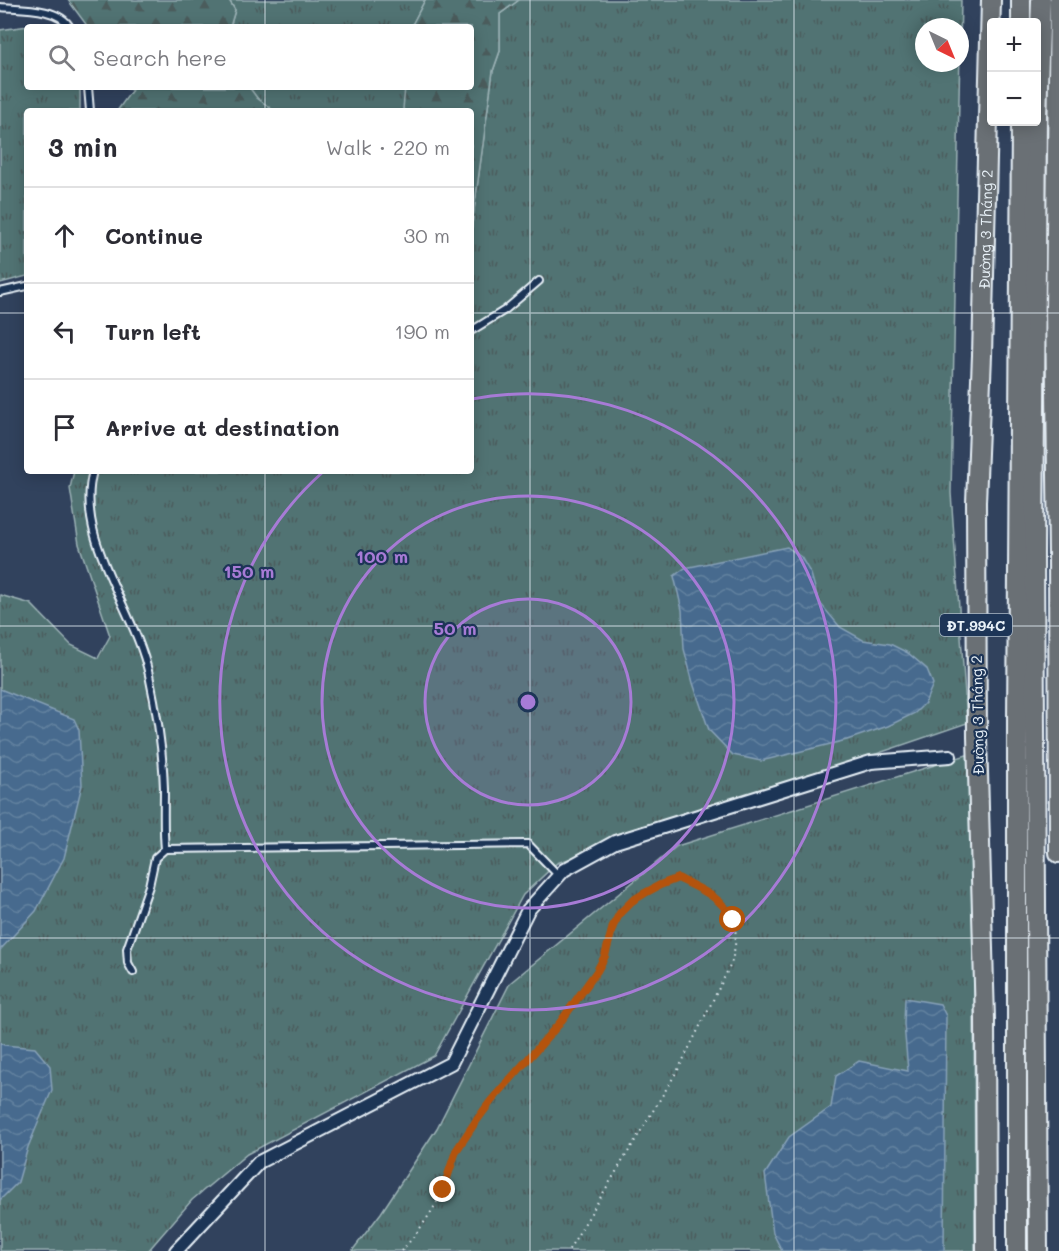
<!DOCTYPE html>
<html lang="en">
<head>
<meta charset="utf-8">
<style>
  :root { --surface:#fff; --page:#f2f2f3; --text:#2b2b33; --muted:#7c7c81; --line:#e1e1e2 }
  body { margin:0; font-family:Mali,sans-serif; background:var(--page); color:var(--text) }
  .controls { position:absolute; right:18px; top:18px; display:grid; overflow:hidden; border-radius:6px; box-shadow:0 3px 15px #0003 }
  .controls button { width:54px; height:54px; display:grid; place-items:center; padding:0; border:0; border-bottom:2px solid var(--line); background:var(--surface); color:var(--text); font:30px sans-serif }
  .compass { position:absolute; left:915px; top:18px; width:54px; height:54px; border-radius:50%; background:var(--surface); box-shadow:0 3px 15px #0003; rotate:137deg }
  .stop { position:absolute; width:18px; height:18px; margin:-14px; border:4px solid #b45309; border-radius:50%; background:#fff }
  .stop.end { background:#b45309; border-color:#fff; box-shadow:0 2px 6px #0008 }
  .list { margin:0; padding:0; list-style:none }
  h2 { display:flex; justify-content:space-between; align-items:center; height:78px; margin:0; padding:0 24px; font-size:26px }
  h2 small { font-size:20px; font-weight:400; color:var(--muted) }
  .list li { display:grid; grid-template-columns:39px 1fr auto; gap:18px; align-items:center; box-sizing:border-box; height:96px; padding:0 24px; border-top:2px solid var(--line) }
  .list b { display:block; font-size:22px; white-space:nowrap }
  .list em { font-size:20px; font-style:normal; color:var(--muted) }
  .icon { flex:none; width:33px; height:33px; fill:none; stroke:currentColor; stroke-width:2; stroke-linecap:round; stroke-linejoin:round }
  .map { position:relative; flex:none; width:1059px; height:1251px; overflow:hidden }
  .search { position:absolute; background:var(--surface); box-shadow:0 3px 15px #0003; left:24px; top:24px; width:450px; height:66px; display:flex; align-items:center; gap:15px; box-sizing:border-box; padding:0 21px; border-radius:6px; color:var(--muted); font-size:22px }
  .panel { position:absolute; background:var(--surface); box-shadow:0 3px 15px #0003; left:24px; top:108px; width:450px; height:366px; border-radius:6px }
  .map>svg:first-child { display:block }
</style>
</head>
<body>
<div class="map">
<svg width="1059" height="1251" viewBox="0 0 1059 1251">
  <defs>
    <pattern id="grass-tufts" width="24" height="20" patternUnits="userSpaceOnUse" patternTransform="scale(1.5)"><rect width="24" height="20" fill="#517373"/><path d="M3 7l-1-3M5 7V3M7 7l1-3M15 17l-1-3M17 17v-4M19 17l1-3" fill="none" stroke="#4b5b5c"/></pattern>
    <pattern id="forest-firs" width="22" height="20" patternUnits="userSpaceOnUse" patternTransform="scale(1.5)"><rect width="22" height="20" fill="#517373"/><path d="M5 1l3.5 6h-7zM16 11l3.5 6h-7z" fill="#4b5b5c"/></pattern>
    <pattern id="water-waves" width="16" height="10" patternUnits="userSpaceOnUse" patternTransform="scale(1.5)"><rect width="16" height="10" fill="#476b8e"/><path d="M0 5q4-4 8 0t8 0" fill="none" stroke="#62819f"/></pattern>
  </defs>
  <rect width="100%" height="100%" fill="#31425d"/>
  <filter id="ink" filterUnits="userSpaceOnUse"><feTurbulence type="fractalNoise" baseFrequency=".0167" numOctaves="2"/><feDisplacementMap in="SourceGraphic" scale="12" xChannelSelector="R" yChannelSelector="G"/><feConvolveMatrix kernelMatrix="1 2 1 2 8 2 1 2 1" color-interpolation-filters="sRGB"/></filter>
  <g filter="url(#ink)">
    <!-- grass -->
    <path fill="url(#grass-tufts)" stroke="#9cb2b6" stroke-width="1.5" fill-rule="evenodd" d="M229 0H425L413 23 414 27H230L235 10Z
      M519 0H961L951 493 967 723 557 863 523 895 434 1056 247 1154 192 1200 148 1251H0V595L31 604 71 645 98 658 110 636 79 544 70 488 74 471H471V232L493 71 500 51V14ZM924 27H960V63H924Z
      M35 25 40 27H27V87H80V111H27V276L0 283V30Z
      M249 87H405V111H274L257 98Z
      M973 753 975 1251H352L381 1213 437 1128 510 983 677 846Z"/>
    <!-- forest -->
    <path fill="url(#forest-firs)" stroke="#9cb2b6" stroke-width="1.5" d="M68 0H229L235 10 230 27H88Z
      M425 0H519L500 14V51L493 71 471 232V111H405L403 109 405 87H471V27H414L413 23Z
      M120 87H249L257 98 274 111H117L132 90Z"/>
    <!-- water -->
    <path fill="url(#water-waves)" stroke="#87a1b8" stroke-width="1.5" d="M787 547 801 557 811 574 819 602 840 627 863 640 890 644 908 653 927 669 933 684 925 703 915 713 888 726 847 740 761 761 733 755 709 730 693 683 684 649 682 610 674 576 685 568Z
      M0 689 74 719 79 730 82 785 64 858 36 911 0 950Z
      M905 998 940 1004 946 1016 944 1251H782L773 1233 765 1174 789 1137 831 1107 836 1076 859 1061 908 1071 904 1024Z
      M0 1043 4 1045 35 1048 50 1066 52 1090 28 1147 18 1182 0 1200Z"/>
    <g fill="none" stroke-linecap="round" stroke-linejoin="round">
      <!-- lane casing -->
      <g stroke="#e8f1f8" stroke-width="10">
        <path id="lane" d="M0 7C21 9 58 7 70 27
          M88 87 90 111
          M0 292 27 286
          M471 331 505 310 539 281
          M93 471C74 540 135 608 149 675 157 712 163 751 164 789 164 809 163 829 165 849L155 858 149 886 127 949 128 963 133 972
          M165 849 528 844 559 876"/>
      </g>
      <!-- street casing -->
      <g stroke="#e8f1f8" stroke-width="16">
        <path id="street" d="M176 1251 259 1162 451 1063 528 910 564 870 615 842 871 762 950 756"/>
      </g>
      <!-- primary casing -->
      <g stroke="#e8f1f8" stroke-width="22">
        <g id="primary">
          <path d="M1059 0 1055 308 1058 556 1059 853"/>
          <path d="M1021 22V0"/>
          <path id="s1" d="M986 1251 985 1019 977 737 976 502 982 355 991 0"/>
          <path d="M1017 1251V721L1021 122"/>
          <path d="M1038 1251 1034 553 1037 115 1041 0"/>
        </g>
      </g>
      <!-- path -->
      <path stroke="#e8f1f8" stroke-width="2" stroke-dasharray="1.5 4.5" stroke-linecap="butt" d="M401 1251C415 1237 435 1209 442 1191 448 1177 450 1161 458 1148 483 1108 516 1075 547 1039 555 1029 561 1019 568 1009 576 996 587 985 596 973 608 955 608 931 620 914 633 896 657 886 677 878 720 899 747 908 731 964L679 1068 568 1251"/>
      <!-- lane -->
      <use href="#lane" stroke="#1d3557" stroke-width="6"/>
      <!-- street -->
      <use href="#street" stroke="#1d3557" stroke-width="12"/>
      <!-- primary -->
      <use href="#primary" stroke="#6b6f75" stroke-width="18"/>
    </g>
  </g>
  <g fill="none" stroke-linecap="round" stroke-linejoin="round" filter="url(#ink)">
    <!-- route -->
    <path stroke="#b45309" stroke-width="8" d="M443 1190 456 1151 474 1124 491 1101 559 1024 597 971 605 956 613 926 620 913 632 901 645 893 660 885 678 878C701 890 721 896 733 920"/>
  </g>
  <!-- grid -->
  <path fill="none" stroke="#e8f1f8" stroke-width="1.5" stroke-opacity="0.55" d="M265 0V27M530 0V1251M794 0V1251M265 87V111M0 313H27M471 313H1059M265 471V1251M0 626H1059M0 938H1059"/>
  <!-- distance rings -->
  <circle cx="528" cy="702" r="103" fill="#a77bd6" fill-opacity=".12"/>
  <g fill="none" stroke="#a77bd6" stroke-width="3">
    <circle cx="528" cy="702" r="103"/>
    <circle cx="528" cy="702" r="206"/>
    <path d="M472 399A308 308 0 1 1 324 471"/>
  </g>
  <g text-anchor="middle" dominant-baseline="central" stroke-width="4.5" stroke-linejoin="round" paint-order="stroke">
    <!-- shield labels -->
    <rect fill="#1d3557" stroke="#abb9c8" stroke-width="1.5" x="940" y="614" width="72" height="22" rx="4.5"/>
    <g font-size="14" font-weight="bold" fill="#e8f1f8">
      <text x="976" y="625">ĐT.994C</text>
    </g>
    <!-- street labels -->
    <g font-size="15" fill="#e8f1f8" stroke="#1d3557">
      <text stroke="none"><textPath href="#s1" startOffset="1022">Đường 3 Tháng 2</textPath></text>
      <text transform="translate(977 715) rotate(-91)">Đường 3 Tháng 2</text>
    </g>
  </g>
  <circle cx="528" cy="702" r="9" fill="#a77bd6" stroke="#1d3557" stroke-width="3"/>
  <g font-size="18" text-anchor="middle" font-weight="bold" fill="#a77bd6" stroke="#1d3557" stroke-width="4.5" stroke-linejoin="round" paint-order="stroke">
    <text x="382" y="563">100 m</text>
    <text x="249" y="578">150 m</text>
    <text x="455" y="635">50 m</text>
  </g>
</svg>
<div class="controls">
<button>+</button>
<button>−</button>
</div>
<svg class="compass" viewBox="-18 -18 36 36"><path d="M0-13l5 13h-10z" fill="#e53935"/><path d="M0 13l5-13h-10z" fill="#7c7c81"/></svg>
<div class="stop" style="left:733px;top:920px"></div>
<div class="stop end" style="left:443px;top:1190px"></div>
<div class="search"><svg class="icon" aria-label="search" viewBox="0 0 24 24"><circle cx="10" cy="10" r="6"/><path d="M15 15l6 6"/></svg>Search here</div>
<section class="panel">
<h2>3 min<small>Walk · 220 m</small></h2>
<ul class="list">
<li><svg class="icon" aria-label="ahead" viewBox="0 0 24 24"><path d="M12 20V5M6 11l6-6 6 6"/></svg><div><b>Continue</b></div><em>30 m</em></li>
<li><svg class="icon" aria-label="left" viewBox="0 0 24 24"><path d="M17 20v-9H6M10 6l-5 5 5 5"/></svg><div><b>Turn left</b></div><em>190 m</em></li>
<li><svg class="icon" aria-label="arrive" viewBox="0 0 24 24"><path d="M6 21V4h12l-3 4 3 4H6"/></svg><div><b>Arrive at destination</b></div></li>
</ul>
</section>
</div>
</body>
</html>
